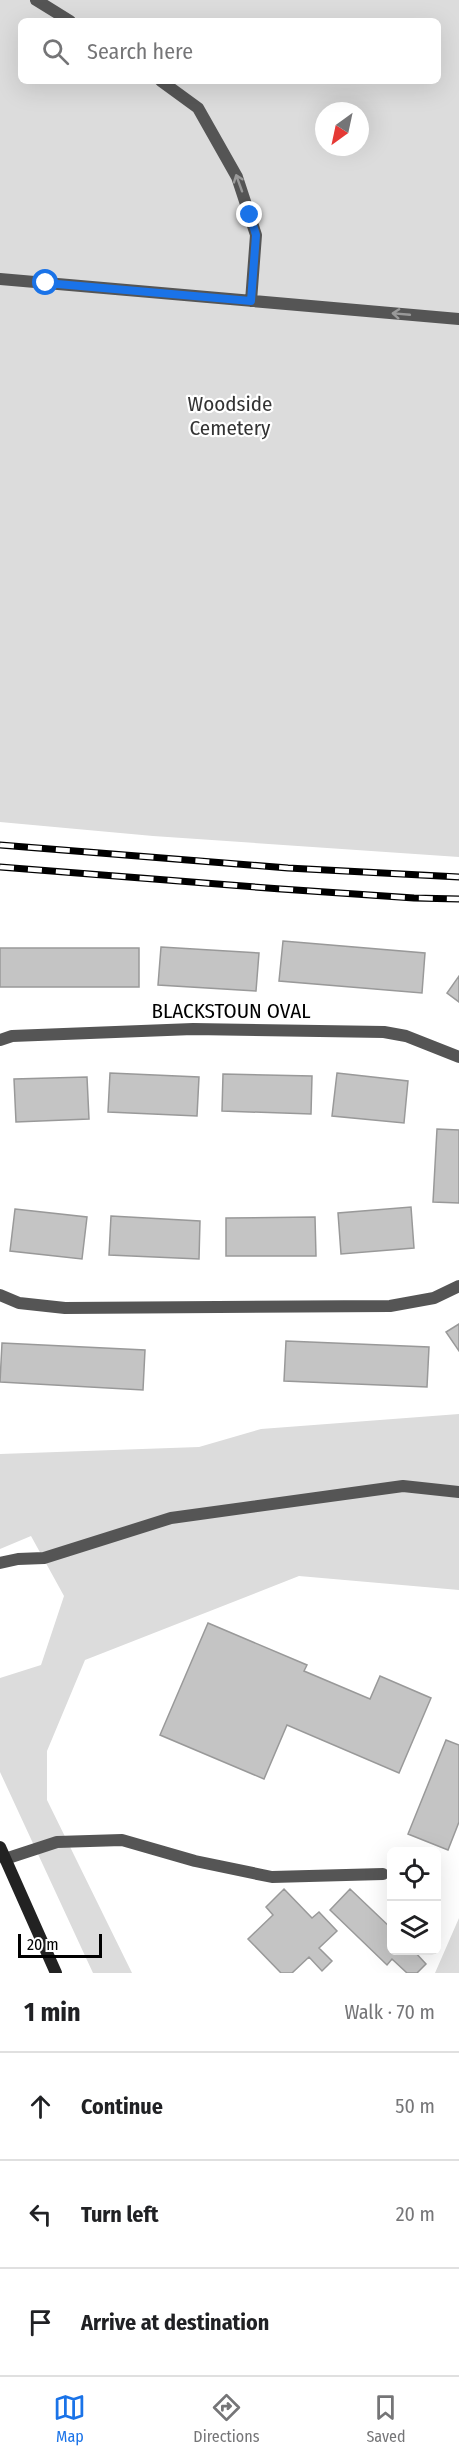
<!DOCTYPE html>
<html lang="en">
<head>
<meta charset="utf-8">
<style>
  :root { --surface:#fff; --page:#f2f2f2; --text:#202124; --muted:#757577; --line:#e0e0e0; --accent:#1a73e8 }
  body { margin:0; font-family:"Fira Sans Condensed",sans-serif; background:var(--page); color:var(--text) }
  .controls { position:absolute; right:18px; bottom:18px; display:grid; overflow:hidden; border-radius:9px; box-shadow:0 6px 24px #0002 }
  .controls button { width:54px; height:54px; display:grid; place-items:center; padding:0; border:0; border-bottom:2px solid var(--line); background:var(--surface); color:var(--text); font:30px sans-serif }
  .compass { position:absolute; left:315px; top:102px; width:54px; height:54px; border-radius:50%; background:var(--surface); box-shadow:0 6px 24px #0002; rotate:213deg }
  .scale { position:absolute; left:18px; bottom:15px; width:84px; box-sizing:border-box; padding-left:6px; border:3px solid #000; border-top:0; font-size:16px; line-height:21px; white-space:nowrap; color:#000; -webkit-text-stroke:4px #fff; paint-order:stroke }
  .stop { position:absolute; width:18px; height:18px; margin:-14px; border:4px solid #1a73e8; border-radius:50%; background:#fff }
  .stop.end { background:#1a73e8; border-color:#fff; box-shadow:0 2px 6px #0008 }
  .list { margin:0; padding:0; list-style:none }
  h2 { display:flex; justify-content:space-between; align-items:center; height:78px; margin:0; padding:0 24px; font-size:26px }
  h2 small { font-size:20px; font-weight:400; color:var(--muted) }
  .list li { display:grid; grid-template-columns:39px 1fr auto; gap:18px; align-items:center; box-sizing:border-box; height:108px; padding:0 24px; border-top:2px solid var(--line) }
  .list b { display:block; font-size:22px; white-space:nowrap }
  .list em { font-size:20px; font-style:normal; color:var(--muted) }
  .icon { flex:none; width:33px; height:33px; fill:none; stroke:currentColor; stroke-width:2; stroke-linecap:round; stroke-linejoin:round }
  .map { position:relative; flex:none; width:459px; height:1973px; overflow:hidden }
  .search { position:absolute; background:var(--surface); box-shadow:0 6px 24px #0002; left:18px; right:18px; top:18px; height:66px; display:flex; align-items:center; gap:15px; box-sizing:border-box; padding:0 21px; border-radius:9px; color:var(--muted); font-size:22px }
  .sheet { height:402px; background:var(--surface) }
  nav { display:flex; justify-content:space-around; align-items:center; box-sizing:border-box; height:84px; border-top:2px solid var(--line); background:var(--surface); font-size:16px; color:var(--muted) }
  nav a { display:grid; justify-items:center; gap:3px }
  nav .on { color:var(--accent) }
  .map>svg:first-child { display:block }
</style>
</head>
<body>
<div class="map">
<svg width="459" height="1973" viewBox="0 0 459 1973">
  <rect width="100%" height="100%" fill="#fff"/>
  <!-- green -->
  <path fill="#dcdcdc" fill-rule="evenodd" d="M0 0H459V857L153 836 0 822ZM21 21H438V81H21ZM324 111H360V147H324Z
    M459 1414V1590L299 1576 85 1660 47 1751V1800L132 1973H93L0 1772V1678L41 1665 64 1596 31 1536 0 1549V1454L199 1447 261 1429Z
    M459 1918V1973H435Z"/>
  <!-- building -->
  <path fill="#c4c4c4" stroke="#999" stroke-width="1.5" d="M283 941 425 953 422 993 279 981Z
    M161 947 259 953 256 991 158 985Z
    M0 948H139V987H0Z
    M459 976V1002L447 993Z
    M110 1073 199 1077 197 1116 108 1112Z
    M337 1073 408 1081 404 1123 332 1116Z
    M223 1074 312 1076 311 1114 222 1111Z
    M87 1077 89 1119 16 1122 14 1079Z
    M437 1129 459 1130V1203L433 1202Z
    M411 1207 414 1248 341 1254 338 1213Z
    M15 1209 87 1217 82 1259 10 1251Z
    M111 1216 200 1221 199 1259 109 1255Z
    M315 1217 316 1256H226V1218Z
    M459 1324V1351L446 1332Z
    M286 1341 429 1347 427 1387 284 1381Z
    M2 1343 145 1350 143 1390 0 1382Z
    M208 1623 307 1665 304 1671 370 1699 380 1676 431 1698 399 1773 287 1725 264 1779 160 1735Z
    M446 1740 459 1745V1822L448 1850 408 1834Z
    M284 1889 312 1918 319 1912 337 1931 319 1948 332 1961 322 1971 309 1957 292 1973H281L248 1939 273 1915 266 1907Z
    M350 1889 392 1929V1950H413L426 1964 417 1973H407L392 1959 387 1965 330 1910Z"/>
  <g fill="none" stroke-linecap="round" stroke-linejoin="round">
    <!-- lane -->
    <path stroke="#555" stroke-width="12" d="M36 0 70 21
      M161 81 198 108 237 177 256 235 251 301
      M0 279 459 319
      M0 1563 18 1559 44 1558 171 1518 403 1486 459 1492
      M5 1859 57 1842 122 1840 195 1861 272 1877 383 1874"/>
    <!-- street -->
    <path stroke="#555" stroke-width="12" d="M0 1040 12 1036 193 1029 384 1032 406 1036 459 1057
      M0 1295 19 1303 65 1308 390 1306 434 1298 459 1286"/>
    <!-- secondary -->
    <path stroke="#222" stroke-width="12" d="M0 1847 56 1973"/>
    <!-- rail casing -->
    <g stroke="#000" stroke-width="7">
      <path id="rail" d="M0 845 288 868 459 877
        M0 867 281 889 414 898 459 899"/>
    </g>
    <!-- rail -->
    <use href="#rail" stroke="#fff" stroke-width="4.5" stroke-dasharray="14" stroke-linecap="butt"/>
  </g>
  <!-- one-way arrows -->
  <defs><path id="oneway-shaft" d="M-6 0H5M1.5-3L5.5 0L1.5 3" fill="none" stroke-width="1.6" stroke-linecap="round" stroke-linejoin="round" transform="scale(1.5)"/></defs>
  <g stroke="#999">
    <use href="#oneway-shaft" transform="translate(239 183) rotate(-110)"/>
    <use href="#oneway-shaft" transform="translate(401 314) rotate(-175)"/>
  </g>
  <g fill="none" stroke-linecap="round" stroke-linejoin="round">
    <!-- route -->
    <path stroke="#1a73e8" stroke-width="8" d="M46 283 251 301 256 235 250 215"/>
  </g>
  <g text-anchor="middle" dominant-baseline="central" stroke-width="4.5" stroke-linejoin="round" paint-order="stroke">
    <!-- park labels -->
    <g font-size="21" fill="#333" stroke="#fff">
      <text x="230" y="404">Woodside<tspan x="230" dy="24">Cemetery</tspan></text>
    </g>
    <!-- street labels -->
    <g font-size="21" fill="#000" stroke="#fff">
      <text x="231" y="1011">BLACKSTOUN OVAL</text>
    </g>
  </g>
</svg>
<div class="controls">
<button><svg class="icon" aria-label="locate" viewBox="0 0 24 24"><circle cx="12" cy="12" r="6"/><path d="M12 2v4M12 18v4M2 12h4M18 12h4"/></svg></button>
<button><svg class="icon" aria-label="layers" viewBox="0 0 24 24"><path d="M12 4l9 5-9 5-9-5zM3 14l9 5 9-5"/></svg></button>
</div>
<svg class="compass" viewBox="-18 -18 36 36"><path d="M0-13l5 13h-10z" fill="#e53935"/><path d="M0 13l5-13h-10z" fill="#757577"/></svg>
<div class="scale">20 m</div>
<div class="stop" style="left:46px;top:283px"></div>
<div class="stop end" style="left:250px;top:215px"></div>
<div class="search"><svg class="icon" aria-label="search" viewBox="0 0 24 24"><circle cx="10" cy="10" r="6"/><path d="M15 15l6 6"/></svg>Search here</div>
</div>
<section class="sheet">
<h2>1 min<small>Walk · 70 m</small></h2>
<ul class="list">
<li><svg class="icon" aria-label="ahead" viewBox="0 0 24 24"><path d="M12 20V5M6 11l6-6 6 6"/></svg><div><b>Continue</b></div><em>50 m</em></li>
<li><svg class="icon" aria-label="left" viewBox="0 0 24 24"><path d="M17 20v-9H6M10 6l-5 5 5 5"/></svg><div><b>Turn left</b></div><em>20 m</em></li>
<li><svg class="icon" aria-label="arrive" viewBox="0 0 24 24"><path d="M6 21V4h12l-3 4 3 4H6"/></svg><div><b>Arrive at destination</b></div></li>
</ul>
</section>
<nav>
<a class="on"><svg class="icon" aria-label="map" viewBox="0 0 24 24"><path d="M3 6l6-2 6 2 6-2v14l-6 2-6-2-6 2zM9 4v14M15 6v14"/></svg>Map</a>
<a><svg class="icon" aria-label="directions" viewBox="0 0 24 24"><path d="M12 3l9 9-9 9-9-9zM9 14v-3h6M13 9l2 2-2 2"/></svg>Directions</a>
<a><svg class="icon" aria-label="saved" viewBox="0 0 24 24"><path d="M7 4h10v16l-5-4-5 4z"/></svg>Saved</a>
</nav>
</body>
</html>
